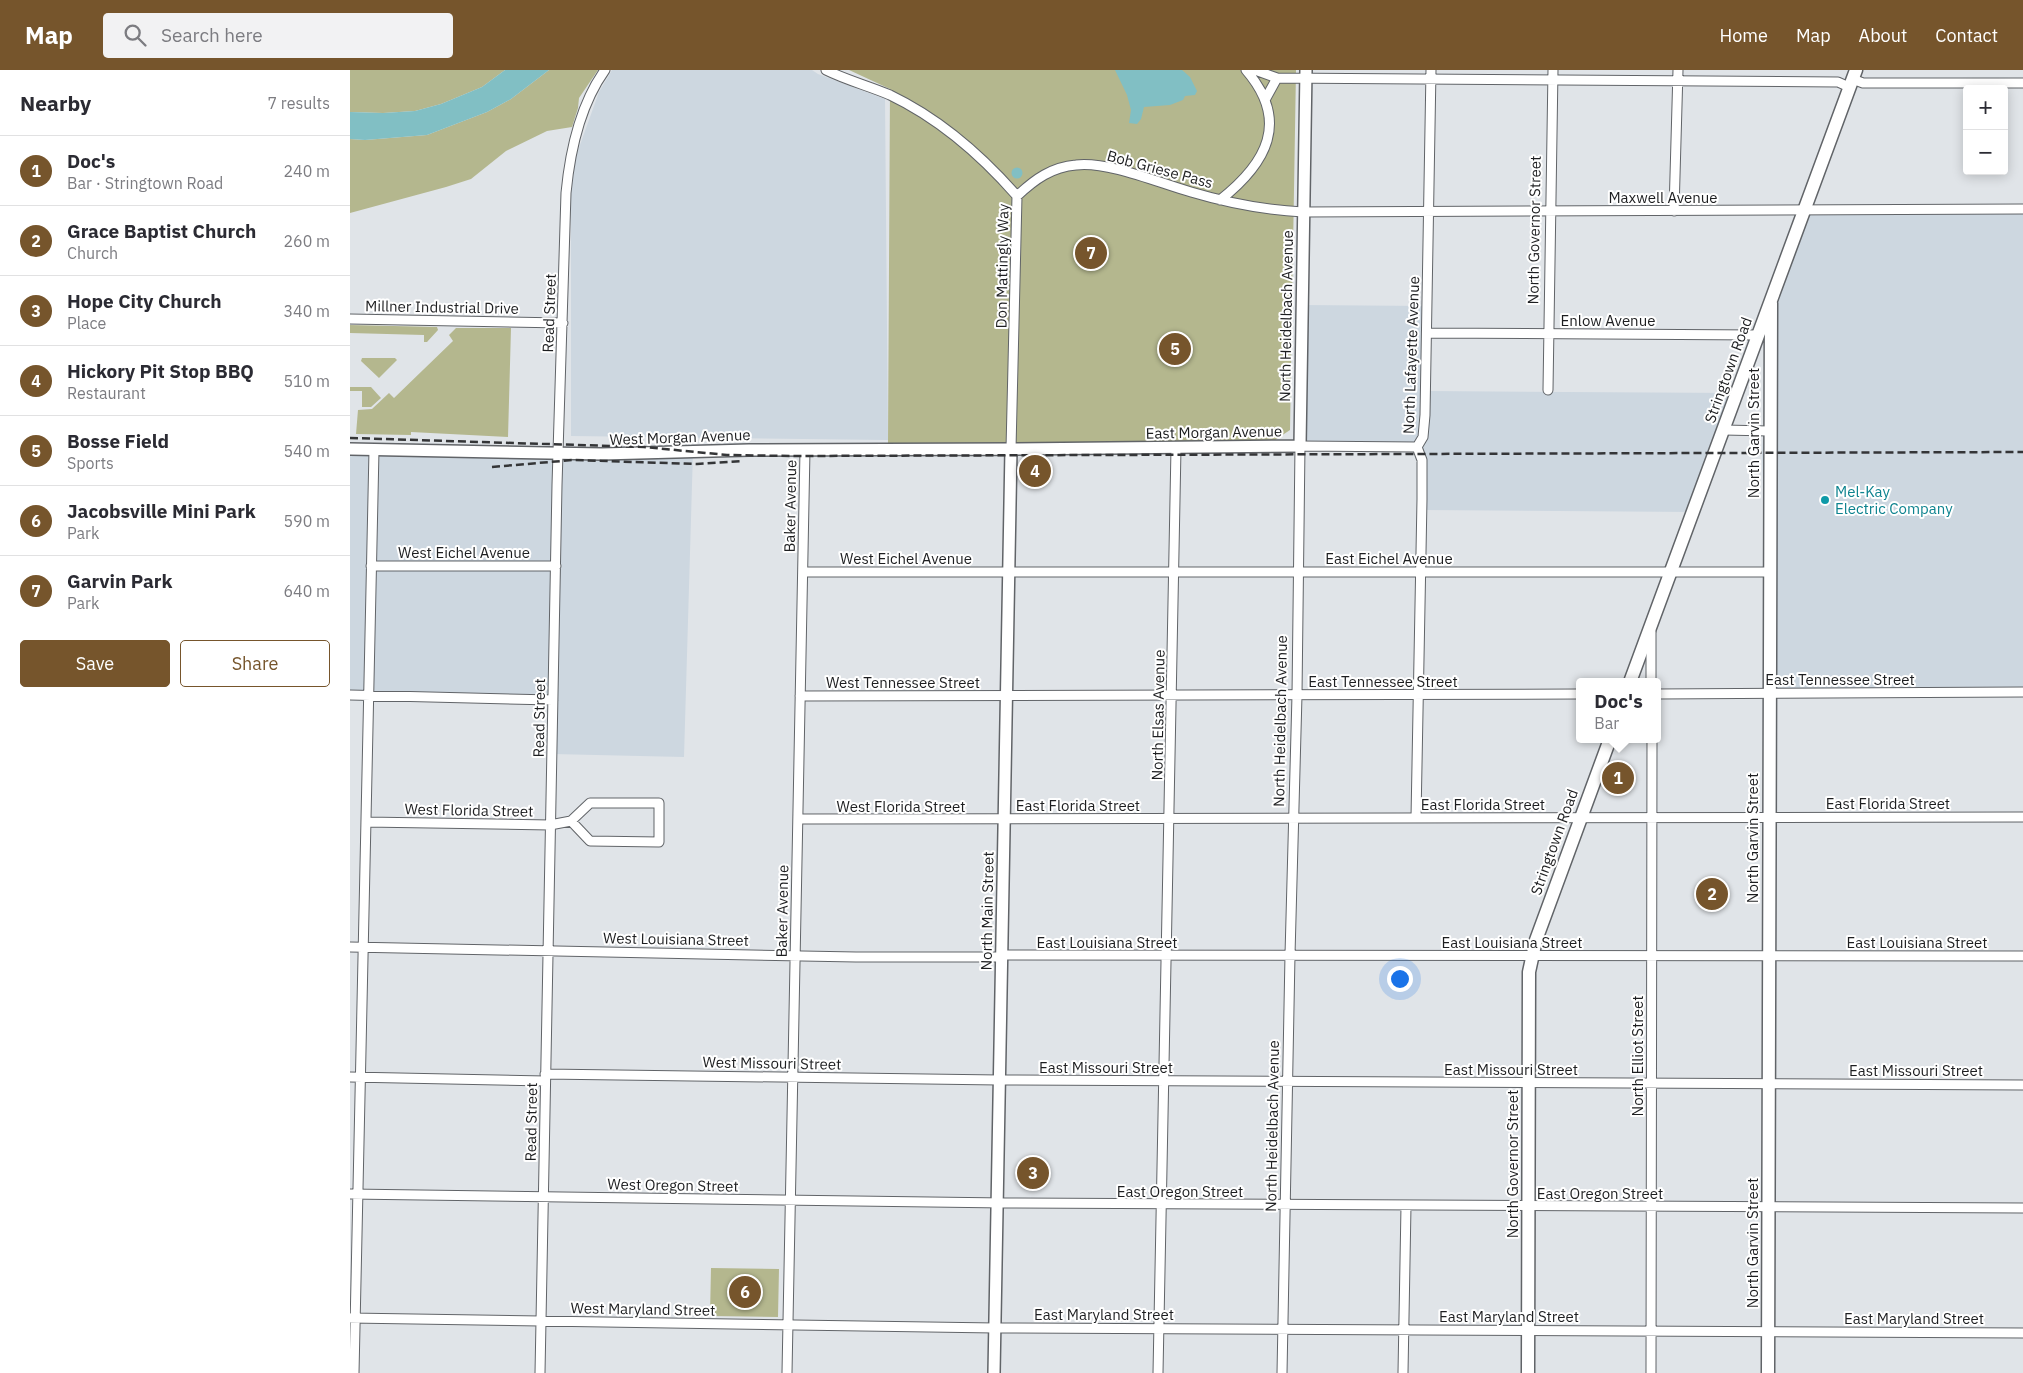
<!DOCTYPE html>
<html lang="en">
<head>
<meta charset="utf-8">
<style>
  :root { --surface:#fff; --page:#f2f2f3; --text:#2b2b33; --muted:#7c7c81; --line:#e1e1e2; --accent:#76552c }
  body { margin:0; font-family:"IBM Plex Sans",sans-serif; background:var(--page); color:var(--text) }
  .controls { position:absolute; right:15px; top:15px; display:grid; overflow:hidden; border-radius:5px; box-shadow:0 2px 12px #0003 }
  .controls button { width:45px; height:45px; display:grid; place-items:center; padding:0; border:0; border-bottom:1px solid var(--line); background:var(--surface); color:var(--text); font:25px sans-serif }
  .you { position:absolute; left:1049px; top:908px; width:18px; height:18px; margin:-12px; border:4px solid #fff; border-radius:50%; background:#1a73e8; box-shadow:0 0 0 8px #1a73e833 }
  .badge { display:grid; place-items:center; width:32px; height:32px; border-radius:50%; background:var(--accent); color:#fff; font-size:16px; font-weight:700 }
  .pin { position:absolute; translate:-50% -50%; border:2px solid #fff; box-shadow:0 1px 5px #0006 }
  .popup { position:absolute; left:1226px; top:608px; width:85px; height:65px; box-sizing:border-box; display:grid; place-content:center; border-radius:5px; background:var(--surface); filter:drop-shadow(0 1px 4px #0005); font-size:16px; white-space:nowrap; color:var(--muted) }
  .popup b { font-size:19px; color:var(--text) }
  .popup::after { content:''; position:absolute; left:50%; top:100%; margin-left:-10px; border:10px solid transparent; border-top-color:var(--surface) }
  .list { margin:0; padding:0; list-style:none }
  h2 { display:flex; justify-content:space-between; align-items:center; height:65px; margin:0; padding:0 20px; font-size:21px }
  h2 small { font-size:16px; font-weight:400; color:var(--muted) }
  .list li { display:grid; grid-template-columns:32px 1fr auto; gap:15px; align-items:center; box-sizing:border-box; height:70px; padding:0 20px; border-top:1px solid var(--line) }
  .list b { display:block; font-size:19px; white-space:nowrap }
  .list p { margin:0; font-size:16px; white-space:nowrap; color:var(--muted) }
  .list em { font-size:16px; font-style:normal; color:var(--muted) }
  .actions { display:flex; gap:10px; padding:15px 20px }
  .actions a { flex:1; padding:11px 0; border:1px solid var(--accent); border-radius:5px; text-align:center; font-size:18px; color:var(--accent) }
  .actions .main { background:var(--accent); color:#fff }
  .icon { flex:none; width:28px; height:28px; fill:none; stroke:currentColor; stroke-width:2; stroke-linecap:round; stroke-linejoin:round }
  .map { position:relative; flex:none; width:1673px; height:1303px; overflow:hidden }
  header { display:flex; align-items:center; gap:30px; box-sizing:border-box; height:70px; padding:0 25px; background:var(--accent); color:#fff }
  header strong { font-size:24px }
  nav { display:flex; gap:28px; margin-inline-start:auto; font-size:18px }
  .search { width:350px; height:45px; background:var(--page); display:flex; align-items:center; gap:12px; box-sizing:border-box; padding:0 18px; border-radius:5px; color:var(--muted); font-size:19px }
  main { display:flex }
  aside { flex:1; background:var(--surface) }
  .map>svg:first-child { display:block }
</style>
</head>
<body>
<header>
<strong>Map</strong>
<div class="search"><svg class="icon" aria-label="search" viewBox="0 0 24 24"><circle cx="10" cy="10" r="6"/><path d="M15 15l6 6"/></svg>Search here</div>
<nav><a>Home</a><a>Map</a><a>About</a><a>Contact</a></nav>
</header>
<main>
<aside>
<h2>Nearby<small>7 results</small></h2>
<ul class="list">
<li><span class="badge">1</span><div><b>Doc's</b><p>Bar · Stringtown Road</p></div><em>240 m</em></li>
<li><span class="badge">2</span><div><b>Grace Baptist Church</b><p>Church</p></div><em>260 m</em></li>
<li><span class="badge">3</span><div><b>Hope City Church</b><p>Place</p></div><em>340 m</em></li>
<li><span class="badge">4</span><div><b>Hickory Pit Stop BBQ</b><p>Restaurant</p></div><em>510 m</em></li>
<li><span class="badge">5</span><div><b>Bosse Field</b><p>Sports</p></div><em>540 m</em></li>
<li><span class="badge">6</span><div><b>Jacobsville Mini Park</b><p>Park</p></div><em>590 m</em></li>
<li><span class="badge">7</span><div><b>Garvin Park</b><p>Park</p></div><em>640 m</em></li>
</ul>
<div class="actions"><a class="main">Save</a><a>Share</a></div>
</aside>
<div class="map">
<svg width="1673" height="1303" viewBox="0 0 1673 1303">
  <rect width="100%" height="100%" fill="#e0e4e8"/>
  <!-- built -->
  <path fill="#cdd7e0" d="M262 0H462L468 4 535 29 538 370 221 366V121L226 86 249 22Z
    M1673 140V622L1419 623 1412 383 1421 233 1454 141Z
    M952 235 1078 236 1076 321 1387 323 1343 442 1072 440 1067 377 950 376Z
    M0 380 343 381 334 687 202 684 203 630 0 625Z"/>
  <!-- green -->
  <path fill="#b4b78e" d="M0 0H155L132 17 91 34 65 41 33 43 0 42Z
    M199 0H248L229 28 228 38 222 57 197 61 156 81 121 109 96 117 0 143V69L15 70 77 65 137 42 161 29Z
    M499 0H946L940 360 922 372 538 373 540 19Z
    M0 255 87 257 88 260 77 272H74V265L0 263Z
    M106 258H161L158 367 61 362V365L6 364 8 340 22 339 39 323 44 328 103 271 99 265Z
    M12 288H45L47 290 29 308 11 291Z
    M0 317H21L31 328 21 337H12V321H0Z
    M361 1198 429 1199 428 1247 360 1246Z"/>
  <!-- water -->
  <path fill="#81bfc4" d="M155 0H199L161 29 137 42 77 65 15 70 0 69V42L33 43 65 41 91 34 132 17Z
    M765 0H832L840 7 847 21 845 25 835 26 833 30 820 35 794 37 791 49 787 54 779 53 781 40 777 25Z
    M661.5 103a5.5 5.5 0 1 1 11 0a5.5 5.5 0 1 1-11 0Z"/>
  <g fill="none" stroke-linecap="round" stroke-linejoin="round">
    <!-- minor casing -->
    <g stroke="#616468" stroke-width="11">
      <path id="minor" d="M476 0C496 10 519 16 540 25 588 48 632 86 667 126L661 379
        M905 0 927 8 1488 12 1499 17
        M1504 4 1505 10 1513 13H1673
        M915 30 927 8
        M667 126C685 109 702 97 726 95 758 91 809 113 841 122 878 133 914 140 953 142L1673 139
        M870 130C917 93 940 51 896 0
        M1324 141 1328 0
        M0 249 213 253
        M1077 263 1408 265
        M1198 320 1203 0
        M1374 360 1419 361
        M1067 377 1073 367 1075 345 1081 0
        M21 496H206
        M453 502H1419
        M1301 562V612
        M1307 624 1673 622
        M0 625 203 630
        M450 626 1229 624
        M1066 748 1072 429V390L1067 377
        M448 749 1673 747
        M16 752 200 755 221 751 240 733H309V772L240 771 221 751
        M0 877 506 887H651
        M652 885 1673 886
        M195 1004 649 1010 1673 1015
        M0 1007 195 1011
        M0 1124 655 1133 1673 1138
        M0 1248 645 1258 1673 1263
        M4 1303 24 380
        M190 1303 207 415 216 123C220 81 230 35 255 0
        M437 1303 455 380
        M808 1303 826 378
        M932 1303 940 885 947 625 950 376 1067 377
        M1053 1303 1056 1136
        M1301 1303 1302 669"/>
    </g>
    <!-- tertiary casing -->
    <g stroke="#616468" stroke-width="14">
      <path id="tertiary" d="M0 379 252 384 399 380 661 379 950 376 956 0
        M644 1303 661 379"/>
    </g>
    <!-- secondary casing -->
    <g stroke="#616468" stroke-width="15">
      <path id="secondary" d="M1280 612 1506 0
        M1178 1303 1179 902 1186 870 1260 669
        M1418 1303 1421 233"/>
    </g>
    <!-- minor -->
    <use href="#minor" stroke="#fff" stroke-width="9"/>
    <!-- tertiary -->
    <use href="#tertiary" stroke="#fff" stroke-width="11"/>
    <!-- secondary -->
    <use href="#secondary" stroke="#fff" stroke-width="12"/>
    <!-- rail -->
    <path stroke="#343537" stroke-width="2.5" stroke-dasharray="8 4" stroke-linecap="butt" d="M0 368 294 377 377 385 443 386 1673 382
      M142 397 223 390 347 394 392 391"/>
  </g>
  <!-- markers -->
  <circle fill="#0f9aa8" stroke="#fff" stroke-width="2" cx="1475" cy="430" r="5"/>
  <g text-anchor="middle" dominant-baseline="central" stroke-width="4" stroke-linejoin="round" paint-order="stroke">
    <!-- street labels -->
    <g font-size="15" fill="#1d1e20" stroke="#fff">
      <text transform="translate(810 99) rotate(15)">Bob Griese Pass</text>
      <text x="1313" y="127">Maxwell Avenue</text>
      <text transform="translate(1184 160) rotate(-89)">North Governor Street</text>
      <text transform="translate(652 196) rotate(-89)">Don Mattingly Way</text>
      <text transform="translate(92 237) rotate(1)">Millner Industrial Drive</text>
      <text transform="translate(199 243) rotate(-88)">Read Street</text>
      <text transform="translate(936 246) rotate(-89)">North Heidelbach Avenue</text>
      <text x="1258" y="250">Enlow Avenue</text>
      <text transform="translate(1061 285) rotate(-88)">North Lafayette Avenue</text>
      <text transform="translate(1378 300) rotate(-70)">Stringtown Road</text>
      <text transform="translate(864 362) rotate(-1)">East Morgan Avenue</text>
      <text transform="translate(1403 363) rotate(-90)">North Garvin Street</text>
      <text transform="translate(330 367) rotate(-2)">West Morgan Avenue</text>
      <text transform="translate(440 436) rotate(-89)">Baker Avenue</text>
      <text x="114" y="482">West Eichel Avenue</text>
      <text x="556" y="488">West Eichel Avenue</text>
      <text x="1039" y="488">East Eichel Avenue</text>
      <text x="1490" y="609">East Tennessee Street</text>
      <text x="1033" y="611">East Tennessee Street</text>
      <text x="553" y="612">West Tennessee Street</text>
      <text transform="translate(808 645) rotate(-89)">North Elsas Avenue</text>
      <text transform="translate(189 648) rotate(-89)">Read Street</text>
      <text transform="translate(930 651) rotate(-89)">North Heidelbach Avenue</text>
      <text x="1538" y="733">East Florida Street</text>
      <text x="1133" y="734">East Florida Street</text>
      <text x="728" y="735">East Florida Street</text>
      <text x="551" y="736">West Florida Street</text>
      <text transform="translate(119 740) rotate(1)">West Florida Street</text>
      <text transform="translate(1402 768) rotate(-90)">North Garvin Street</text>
      <text transform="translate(1204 772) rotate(-70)">Stringtown Road</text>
      <text transform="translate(432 841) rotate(-89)">Baker Avenue</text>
      <text transform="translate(637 841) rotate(-89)">North Main Street</text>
      <text transform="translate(326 869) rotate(1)">West Louisiana Street</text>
      <text x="757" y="872">East Louisiana Street</text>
      <text x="1162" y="872">East Louisiana Street</text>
      <text x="1567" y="872">East Louisiana Street</text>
      <text transform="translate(1287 986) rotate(-90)">North Elliot Street</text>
      <text transform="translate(422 993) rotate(1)">West Missouri Street</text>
      <text x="756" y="997">East Missouri Street</text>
      <text x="1161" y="999">East Missouri Street</text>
      <text x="1566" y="1000">East Missouri Street</text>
      <text transform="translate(181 1052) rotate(-89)">Read Street</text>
      <text transform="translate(922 1056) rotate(-89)">North Heidelbach Avenue</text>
      <text transform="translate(1162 1094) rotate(-90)">North Governor Street</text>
      <text transform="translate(323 1115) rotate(1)">West Oregon Street</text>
      <text x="830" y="1121">East Oregon Street</text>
      <text x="1250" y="1123">East Oregon Street</text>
      <text transform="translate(1402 1173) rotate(-90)">North Garvin Street</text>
      <text transform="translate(293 1239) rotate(1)">West Maryland Street</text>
      <text x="754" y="1244">East Maryland Street</text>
      <text x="1159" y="1246">East Maryland Street</text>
      <text x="1564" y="1248">East Maryland Street</text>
    </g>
    <!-- culture labels -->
    <g font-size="15" fill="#0d838f" stroke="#fff" text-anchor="start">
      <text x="1485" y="421">Mel-Kay<tspan x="1485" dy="17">Electric Company</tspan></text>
    </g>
  </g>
</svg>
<div class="controls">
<button>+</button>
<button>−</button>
</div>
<div class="you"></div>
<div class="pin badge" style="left:1268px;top:708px">1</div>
<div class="popup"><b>Doc's</b>Bar</div>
<div class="pin badge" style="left:1362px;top:824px">2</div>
<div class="pin badge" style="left:683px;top:1103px">3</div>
<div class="pin badge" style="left:685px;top:401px">4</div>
<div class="pin badge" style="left:825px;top:279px">5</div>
<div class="pin badge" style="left:395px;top:1222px">6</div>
<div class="pin badge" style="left:741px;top:183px">7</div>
</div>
</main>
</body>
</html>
